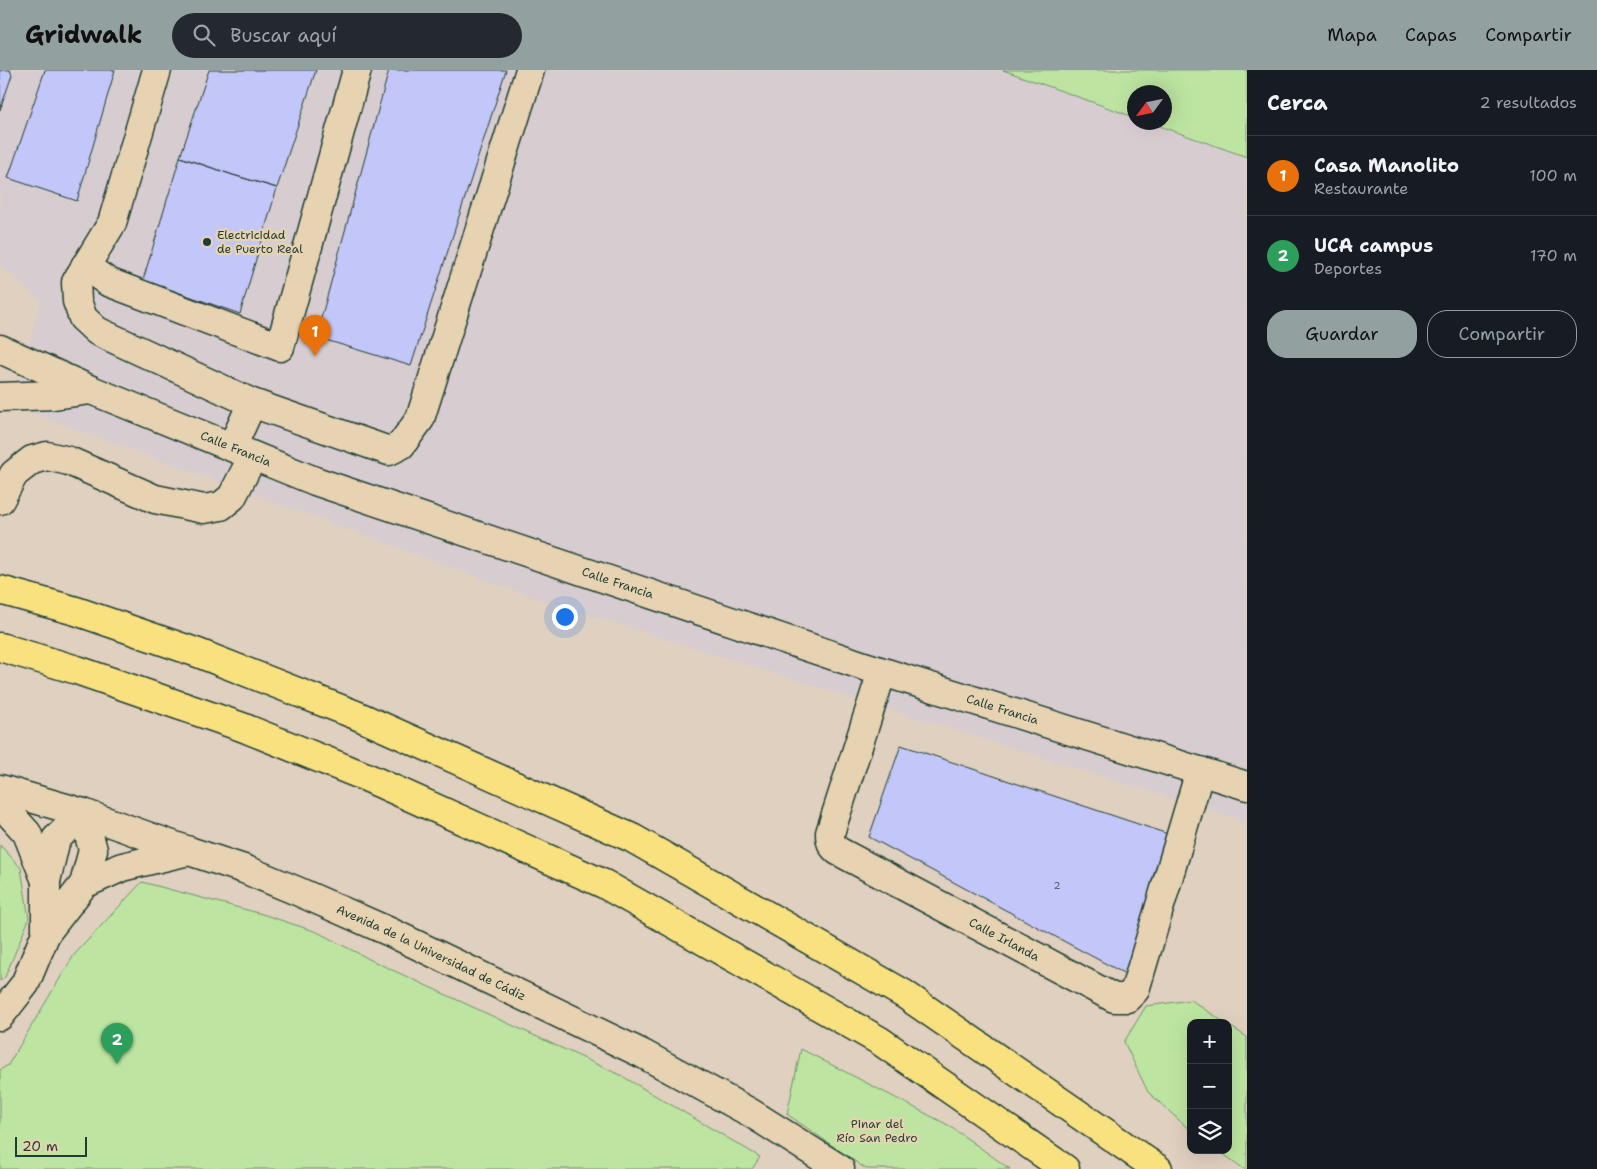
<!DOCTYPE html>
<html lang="es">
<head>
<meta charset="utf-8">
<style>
  :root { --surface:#171b24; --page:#242831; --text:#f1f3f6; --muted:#9ea1a6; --line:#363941; --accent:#92a19f }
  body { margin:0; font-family:"Shantell Sans",sans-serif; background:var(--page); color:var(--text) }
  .controls { position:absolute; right:15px; bottom:15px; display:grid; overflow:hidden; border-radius:10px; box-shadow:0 5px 20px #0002 }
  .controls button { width:45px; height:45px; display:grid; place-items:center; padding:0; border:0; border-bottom:1px solid var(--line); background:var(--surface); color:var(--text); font:25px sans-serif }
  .compass { position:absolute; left:1127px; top:15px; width:45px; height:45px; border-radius:50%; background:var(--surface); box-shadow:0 5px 20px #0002; rotate:237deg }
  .scale { position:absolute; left:15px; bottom:12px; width:72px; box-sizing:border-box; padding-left:5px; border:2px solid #1f3d34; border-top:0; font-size:14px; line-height:18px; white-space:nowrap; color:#1f3d34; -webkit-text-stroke:4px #e7d3b1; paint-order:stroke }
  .you { position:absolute; left:564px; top:546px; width:18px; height:18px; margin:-12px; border:4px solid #fff; border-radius:50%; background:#1a73e8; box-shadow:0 0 0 8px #1a73e833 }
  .badge { display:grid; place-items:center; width:32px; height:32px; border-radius:50%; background:var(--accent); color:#fff; font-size:16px; font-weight:700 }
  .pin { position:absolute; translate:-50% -41px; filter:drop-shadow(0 1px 2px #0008) }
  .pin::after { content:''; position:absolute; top:26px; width:18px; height:15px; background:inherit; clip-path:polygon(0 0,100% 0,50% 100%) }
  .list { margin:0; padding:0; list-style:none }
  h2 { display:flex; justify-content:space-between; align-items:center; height:65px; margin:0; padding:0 20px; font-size:21px }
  h2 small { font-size:16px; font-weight:400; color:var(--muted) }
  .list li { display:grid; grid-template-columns:32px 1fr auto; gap:15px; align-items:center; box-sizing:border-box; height:80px; padding:0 20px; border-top:1px solid var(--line) }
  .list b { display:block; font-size:19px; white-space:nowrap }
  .list p { margin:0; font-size:16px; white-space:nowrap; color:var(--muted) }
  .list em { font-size:16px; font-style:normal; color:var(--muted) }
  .actions { display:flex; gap:10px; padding:15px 20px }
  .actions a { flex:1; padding:11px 0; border:1px solid var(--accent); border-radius:20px; text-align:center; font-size:18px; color:var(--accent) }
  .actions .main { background:var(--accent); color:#111 }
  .icon { flex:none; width:28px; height:28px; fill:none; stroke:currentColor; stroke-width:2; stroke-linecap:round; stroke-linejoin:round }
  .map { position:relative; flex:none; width:1247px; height:1099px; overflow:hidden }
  header { display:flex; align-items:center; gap:30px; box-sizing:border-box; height:70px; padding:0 25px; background:var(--accent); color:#111 }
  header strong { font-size:24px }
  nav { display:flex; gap:28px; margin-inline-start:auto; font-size:18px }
  .search { width:350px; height:45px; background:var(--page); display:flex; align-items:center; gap:12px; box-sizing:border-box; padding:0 18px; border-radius:28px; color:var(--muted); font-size:19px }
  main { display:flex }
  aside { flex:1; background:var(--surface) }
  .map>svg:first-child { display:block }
</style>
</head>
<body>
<header>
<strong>Gridwalk</strong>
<div class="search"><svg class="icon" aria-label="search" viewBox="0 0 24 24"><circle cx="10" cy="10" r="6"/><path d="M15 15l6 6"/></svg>Buscar aquí</div>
<nav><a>Mapa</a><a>Capas</a><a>Compartir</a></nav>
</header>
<main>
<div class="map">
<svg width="1247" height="1099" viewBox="0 0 1247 1099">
  <rect width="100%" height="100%" fill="#e0d0bf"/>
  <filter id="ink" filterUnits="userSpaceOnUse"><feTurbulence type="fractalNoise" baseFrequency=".02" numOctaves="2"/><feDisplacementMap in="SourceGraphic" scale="10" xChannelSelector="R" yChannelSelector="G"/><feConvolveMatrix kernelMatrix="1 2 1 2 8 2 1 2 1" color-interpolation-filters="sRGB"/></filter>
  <g filter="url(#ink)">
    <!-- built -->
    <path fill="#d7cdd0" d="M0 0H1003L1134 47V52L1151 53 1247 87V752L526 525 13 336 40 231 0 195Z"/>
    <!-- green -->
    <path fill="#bde5a1" stroke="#6e916a" d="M1003 0H1247V87L1151 53 1164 52V22H1134V47Z
      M0 775 21 798 29 849 5 907 0 911Z
      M142 812 262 844 317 862 373 891 622 1006 760 1087 752 1099H0V1000L8 995 74 885Z
      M1191 930 1225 953H1191V1061L1148 1022 1124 972 1146 936Z
      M1228 955 1247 967V1099H1244L1218 1080H1228Z
      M801 979 948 1055 1010 1099H866L787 1044Z"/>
    <!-- building -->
    <path fill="#c3c6f8" stroke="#1f3d34" d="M0 0H10L12 5 0 40Z
      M45 0H115L77 131 8 108Z
      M209 0H316L277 118 233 105 180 87Z
      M389 0H506L411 296 316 267Z
      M180 87 233 105 277 118 240 244 143 210Z
      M901 675 1171 765 1127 905 869 767Z"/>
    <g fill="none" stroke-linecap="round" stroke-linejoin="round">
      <!-- minor casing -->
      <g stroke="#1f3d34" stroke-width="31">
        <g id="minor">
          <path d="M157 0 112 153 76 212 77 231 83 248 97 261 252 333 232 377"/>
          <path d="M85 196 108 212 280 277 357 0"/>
          <path id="s1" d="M0 279 91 320 315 411 864 596 1247 716"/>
          <path d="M0 327 54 325 91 320"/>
          <path d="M252 333 389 381 401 375 420 349 530 0"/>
          <path d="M0 430 14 404 32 390 47 386 69 391 155 429 204 439 221 436 232 427 253 386"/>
          <path id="s2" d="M882 602 830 763C830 772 832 776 838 781L1114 928H1127L1135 920 1200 701"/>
          <path id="s3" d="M0 719 83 743 189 781 244 799 297 821 390 862 643 984 751 1043 840 1099"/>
          <path d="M0 733 27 763 46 811"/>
          <path d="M84 814 122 797 189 781"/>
          <path d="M46 863V811L56 769 83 743"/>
          <path d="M0 946 25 914 46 863 84 814 93 780 83 743"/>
        </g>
      </g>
      <!-- highway casing -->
      <g stroke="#1f3d34" stroke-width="31">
        <path id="highway" d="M0 520 76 541 198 583 356 645 632 768 904 924 1158 1099
          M0 577 77 600 242 657 366 707 604 814 880 971 1065 1099"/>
      </g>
      <!-- minor -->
      <use href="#minor" stroke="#e7d3b1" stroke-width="28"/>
      <!-- highway -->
      <use href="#highway" stroke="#fae180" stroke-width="28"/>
    </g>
  </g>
  <!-- markers -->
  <circle fill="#1f3d34" stroke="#e7d3b1" stroke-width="2" cx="207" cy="172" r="5"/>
  <g text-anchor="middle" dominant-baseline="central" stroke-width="4.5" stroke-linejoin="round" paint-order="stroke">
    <!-- number labels -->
    <g font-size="10" fill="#485f65">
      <text x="1057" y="815">2</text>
    </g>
    <!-- poi labels -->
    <g font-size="12" fill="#1f3d34" stroke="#e7d3b1" text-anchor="start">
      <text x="217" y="165">Electricidad<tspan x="217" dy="14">de Puerto Real</tspan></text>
    </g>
    <!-- street labels -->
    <g font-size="12" fill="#1f3d34" stroke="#e7d3b1">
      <text stroke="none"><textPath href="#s1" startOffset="256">Calle Francia</textPath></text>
      <text stroke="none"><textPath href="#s1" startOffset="661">Calle Francia</textPath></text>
      <text stroke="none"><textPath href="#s1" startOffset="1066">Calle Francia</textPath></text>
      <text stroke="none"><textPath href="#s2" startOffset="378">Calle Irlanda</textPath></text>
      <text stroke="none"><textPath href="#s3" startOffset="462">Avenida de la Universidad de Cádiz</textPath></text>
    </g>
    <!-- park labels -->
    <g font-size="12" fill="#274539" stroke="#e7d3b1">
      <text x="877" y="1054">Pinar del<tspan x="877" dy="14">Río San Pedro</tspan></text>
    </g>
  </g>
</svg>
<div class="controls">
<button>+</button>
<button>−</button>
<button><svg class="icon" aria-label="layers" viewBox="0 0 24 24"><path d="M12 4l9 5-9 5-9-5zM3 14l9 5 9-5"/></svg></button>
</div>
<svg class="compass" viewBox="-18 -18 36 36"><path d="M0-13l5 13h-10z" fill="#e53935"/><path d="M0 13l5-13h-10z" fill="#9ea1a6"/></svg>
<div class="scale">20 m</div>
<div class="you"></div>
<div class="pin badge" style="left:315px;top:286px;background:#e8710a">1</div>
<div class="pin badge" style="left:117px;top:994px;background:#2e9e5b">2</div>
</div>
<aside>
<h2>Cerca<small>2 resultados</small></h2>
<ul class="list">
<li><span class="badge" style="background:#e8710a">1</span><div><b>Casa Manolito</b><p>Restaurante</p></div><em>100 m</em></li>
<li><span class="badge" style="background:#2e9e5b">2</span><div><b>UCA campus</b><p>Deportes</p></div><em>170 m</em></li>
</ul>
<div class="actions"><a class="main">Guardar</a><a>Compartir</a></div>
</aside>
</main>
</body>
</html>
